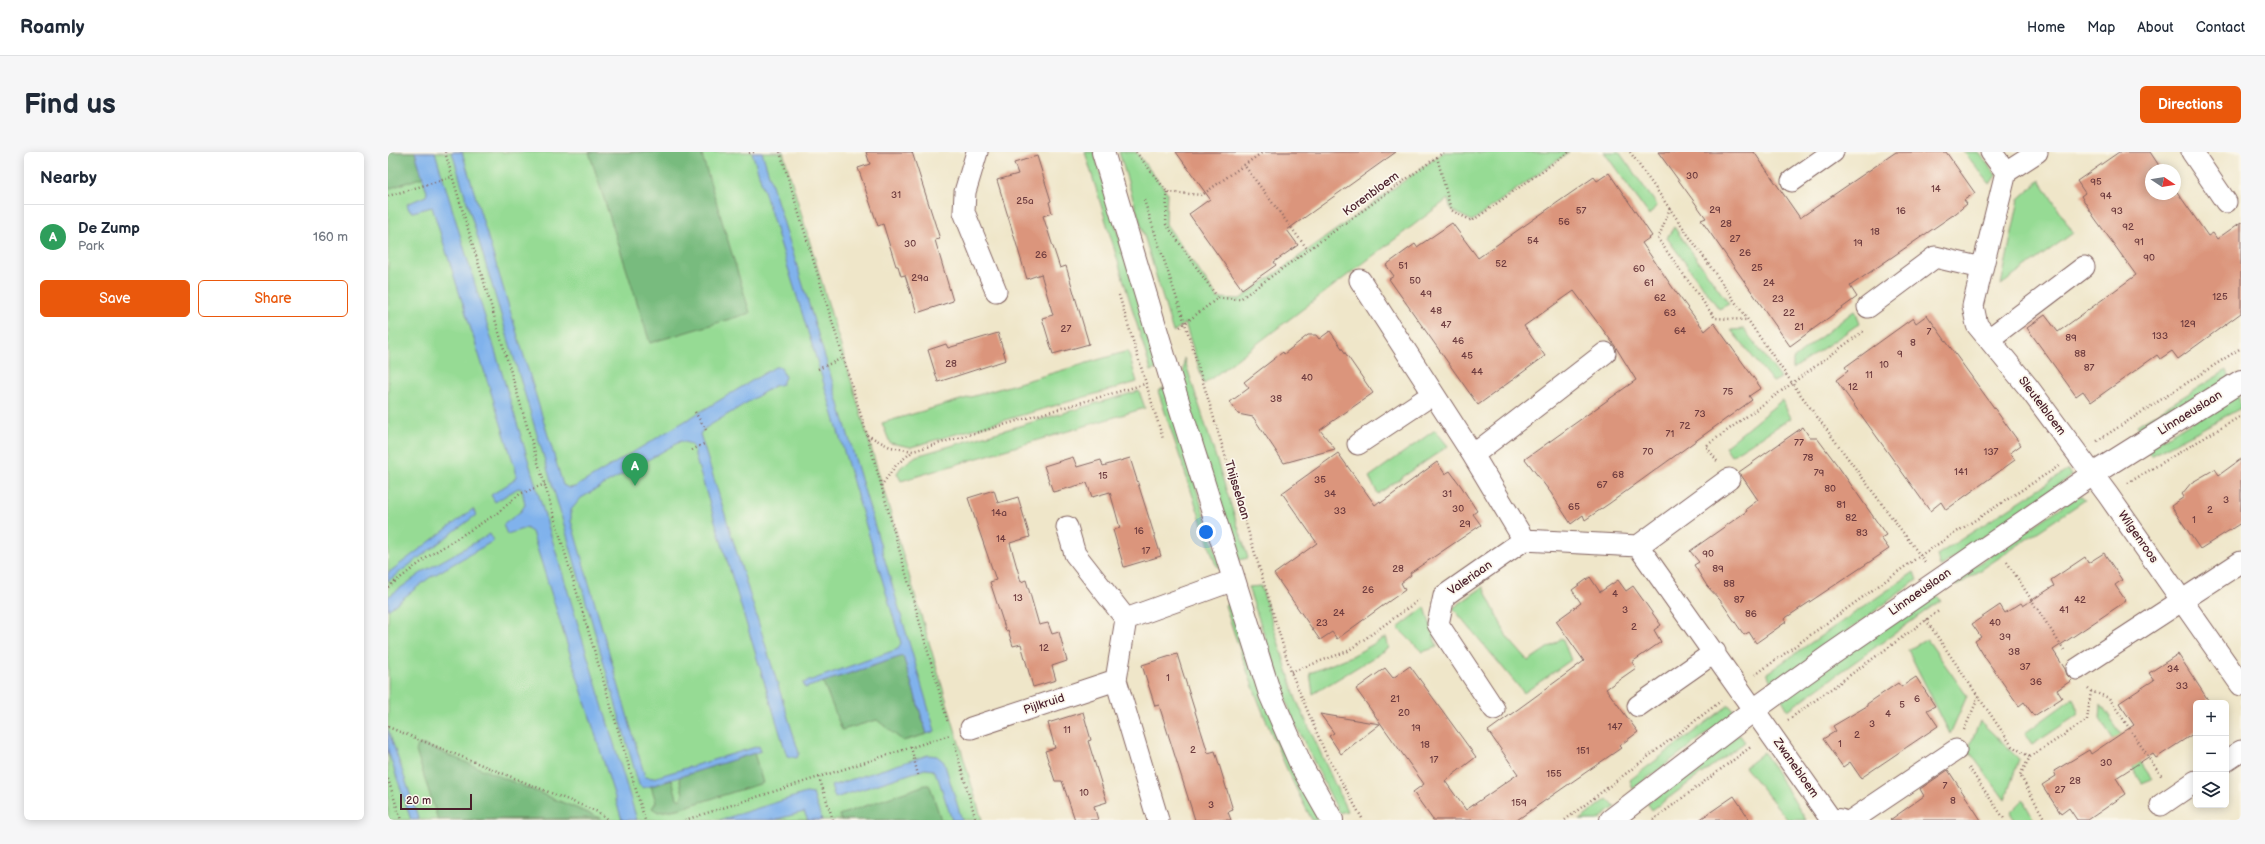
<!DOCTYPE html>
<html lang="en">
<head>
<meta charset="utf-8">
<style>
  :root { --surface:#fff; --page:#f6f6f7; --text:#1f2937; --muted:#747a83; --line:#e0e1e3; --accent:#ea580c }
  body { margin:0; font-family:"Balsamiq Sans",sans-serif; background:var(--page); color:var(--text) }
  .controls { position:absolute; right:12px; bottom:12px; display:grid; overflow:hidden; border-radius:6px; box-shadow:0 2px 10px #0003 }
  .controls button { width:36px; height:36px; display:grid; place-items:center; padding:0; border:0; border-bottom:1px solid var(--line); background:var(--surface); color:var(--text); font:20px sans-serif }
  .compass { position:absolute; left:1757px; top:12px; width:36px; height:36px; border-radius:50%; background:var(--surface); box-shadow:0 2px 10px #0003; rotate:102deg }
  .scale { position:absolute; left:12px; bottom:10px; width:72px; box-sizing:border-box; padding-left:4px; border:2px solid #4a1f2b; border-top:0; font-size:11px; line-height:14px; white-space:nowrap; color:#4a1f2b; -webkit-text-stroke:3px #fbf7ec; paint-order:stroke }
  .you { position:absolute; left:818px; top:380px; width:14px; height:14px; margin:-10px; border:3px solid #fff; border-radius:50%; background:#1a73e8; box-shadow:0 0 0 6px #1a73e833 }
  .badge { display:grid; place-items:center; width:26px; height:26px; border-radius:50%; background:var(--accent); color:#fff; font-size:13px; font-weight:700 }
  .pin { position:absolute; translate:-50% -33px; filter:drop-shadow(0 1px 2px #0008) }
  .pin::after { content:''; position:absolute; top:21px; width:14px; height:12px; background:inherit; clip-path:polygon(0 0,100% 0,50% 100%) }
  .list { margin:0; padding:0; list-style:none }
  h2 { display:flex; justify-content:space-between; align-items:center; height:52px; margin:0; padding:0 16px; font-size:17px }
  h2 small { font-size:13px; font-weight:400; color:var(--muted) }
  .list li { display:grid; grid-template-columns:26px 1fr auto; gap:12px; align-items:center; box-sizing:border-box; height:64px; padding:0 16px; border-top:1px solid var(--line) }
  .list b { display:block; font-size:15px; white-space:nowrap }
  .list p { margin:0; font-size:13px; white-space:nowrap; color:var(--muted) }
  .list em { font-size:13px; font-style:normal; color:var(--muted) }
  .actions { display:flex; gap:8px; padding:12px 16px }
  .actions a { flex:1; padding:9px 0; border:1px solid var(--accent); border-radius:6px; text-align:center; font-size:14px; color:var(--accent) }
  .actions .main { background:var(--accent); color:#fff }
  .icon { flex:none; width:22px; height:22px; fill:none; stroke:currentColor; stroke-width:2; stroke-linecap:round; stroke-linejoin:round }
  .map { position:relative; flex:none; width:1853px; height:668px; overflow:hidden; border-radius:6px }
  header { display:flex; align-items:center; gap:24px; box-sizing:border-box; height:56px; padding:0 20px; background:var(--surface); border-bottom:1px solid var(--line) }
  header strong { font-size:19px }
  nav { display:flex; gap:22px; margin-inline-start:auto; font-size:14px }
  .intro { display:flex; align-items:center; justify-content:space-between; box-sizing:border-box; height:96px; padding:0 24px }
  h1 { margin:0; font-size:28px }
  .button { padding:10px 18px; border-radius:6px; background:var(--accent); color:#fff; font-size:14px; font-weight:700 }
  main { display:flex; gap:24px; padding:0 24px }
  aside { flex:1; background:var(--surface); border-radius:6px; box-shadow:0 2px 10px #0003 }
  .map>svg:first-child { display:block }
</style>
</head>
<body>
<header>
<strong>Roamly</strong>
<nav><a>Home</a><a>Map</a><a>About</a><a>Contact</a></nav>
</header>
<div class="intro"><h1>Find us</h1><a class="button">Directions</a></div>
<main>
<aside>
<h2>Nearby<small></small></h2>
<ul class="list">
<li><span class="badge" style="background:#2e9e5b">A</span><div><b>De Zump</b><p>Park</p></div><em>160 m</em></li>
</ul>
<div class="actions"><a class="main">Save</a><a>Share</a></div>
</aside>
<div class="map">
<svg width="1853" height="668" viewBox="0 0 1853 668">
  <rect width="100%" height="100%" fill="#fbf7ec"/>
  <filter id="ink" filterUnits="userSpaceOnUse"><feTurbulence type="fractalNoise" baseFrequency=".025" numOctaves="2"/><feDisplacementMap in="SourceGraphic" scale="8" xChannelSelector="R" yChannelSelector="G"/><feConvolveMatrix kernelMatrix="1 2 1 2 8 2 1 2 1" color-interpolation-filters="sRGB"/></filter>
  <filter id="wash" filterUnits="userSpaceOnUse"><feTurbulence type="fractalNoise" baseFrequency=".012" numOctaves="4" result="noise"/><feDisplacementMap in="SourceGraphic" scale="16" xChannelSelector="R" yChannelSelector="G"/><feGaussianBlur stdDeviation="0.9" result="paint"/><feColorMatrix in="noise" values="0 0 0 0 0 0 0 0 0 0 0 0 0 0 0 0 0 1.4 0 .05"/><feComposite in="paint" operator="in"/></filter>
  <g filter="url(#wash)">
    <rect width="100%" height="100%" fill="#efe6c9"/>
    <!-- green -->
    <path fill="#96db94" stroke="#707d60" d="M0 0H395L594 668H0Z
      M697 0H706L770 216 763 219Z
      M731 0H748L779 40 778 72 830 146 852 147 1056 0H1181L1084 69 1063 58 1060 47 816 232 797 171 785 180Z
      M1216 0H1231L1269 53 1261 63Z
      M1576 0H1590L1608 23 1602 32Z
      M1652 28 1685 81 1613 133 1631 47Z
      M1286 75 1341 152 1331 157 1279 86Z
      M1467 158 1472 171 1405 217V207Z
      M1356 177 1393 226 1385 230 1343 178Z
      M740 199 749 230 523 295 502 291 494 271Z
      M796 206 860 406 851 408 806 273 795 228Z
      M1839 218 1842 227 1753 280 1749 273Z
      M777 235 834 420 827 411 770 239Z
      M751 239 757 256 513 329 509 321 513 315 528 304Z
      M1850 242 1853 256 1763 304 1758 297Z
      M1394 248 1403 266 1343 304 1337 295Z
      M1047 278 1060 294 990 342 981 325Z
      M1680 318 1683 324 1552 415 1549 403Z
      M1691 343 1697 348 1569 434 1565 429Z
      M1526 420 1529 428 1385 534 1379 521Z
      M873 434 908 547 959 659 951 661 904 565 860 435Z
      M1095 435 1119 485 1140 509 1174 486 1183 508 1136 541 1065 456Z
      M1545 440 1553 448 1400 558 1392 544Z
      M846 448 935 668H924C887 598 861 528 837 453Z
      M1037 455 1049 495 1034 500 1010 476Z
      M998 485 1001 496 925 542 922 521 964 504Z
      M1539 487 1579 544 1562 582 1520 498Z
      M1685 546 1691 562 1644 593 1637 581Z
      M1713 552 1764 627 1754 631 1712 567Z
      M1341 553 1347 560 1245 637 1242 628Z
      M1592 569 1631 607 1617 648 1580 598Z
      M1351 582 1357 590 1264 658 1259 651Z
      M1376 600 1418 668H1400L1357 615Z
      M1219 647 1227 655 1210 668H1192Z
      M1635 648 1646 668H1627L1622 661Z"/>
    <!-- forest -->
    <path fill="#78bb7e" stroke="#616d54" d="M0 0H27L35 25 0 37Z
      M201 0H313L362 161 262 191Z
      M515 504 539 582 515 589 489 568 454 578 435 530Z
      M30 593H36L212 666 50 668 28 599Z
      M366 601 375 631 290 657 270 660 264 656 268 650 263 634 284 628 289 646 292 648 295 642 291 625Z
      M537 633H541L543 637 553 668H453L451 663Z"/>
    <!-- water -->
    <path fill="#80b2ec" stroke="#65688c" d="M27 0H47L249 668H234L144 380 138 376 119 382 115 373 133 359 137 353 134 337 130 336 107 350 103 343 125 329 128 324V319L44 55 25 60 21 58 19 52 38 44 39 40Z
      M64 0H74L175 333 181 336 187 335 387 215H393L397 225 394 232 386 234 316 277 312 282 411 601 409 606 399 604 307 304V299L303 292 293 289 193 346 183 358V369L257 625 265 626 371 594 373 599 263 634 255 636 251 633 169 349Z
      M364 0H374L441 218 547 579 539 582 515 504 417 536 415 531 510 497 513 491 433 222Z
      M85 357 88 363 0 429V421Z
      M102 382 105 389 41 426 0 458V445L36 419Z
      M0 577 1 580 31 668H23L0 599Z
      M540 603 549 604 556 610 574 668H564L550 626 545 618 537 617 447 646 443 634Z
      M418 641 425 642 434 668H420L416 660 386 668H332Z"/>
    <g id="blocks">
      <!-- building -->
      <path fill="#db957c" d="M478 0H524L552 87 547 88 565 149 529 161 517 123 513 124 510 114H508L495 72 490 74 470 16 482 12Z
        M788 0H1008L899 78 910 93 886 110 888 113 854 137 801 62 822 47Z
        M1270 0H1366L1412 66 1508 0H1558L1587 41 1576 48 1579 52 1568 61 1462 134 1469 145 1402 194 1313 68 1318 66Z
        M1731 0H1762L1774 18H1763V42H1787V37L1820 84 1825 81 1829 87 1853 70V161L1790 207 1784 199 1772 207 1769 203 1703 250 1695 239 1688 244 1639 176 1657 163 1670 180 1748 123 1706 65 1693 44 1697 41 1689 29Z
        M649 4 663 49 661 50 664 61 655 64 672 116 678 114 701 192 665 202 654 166 665 163 653 122 639 127 609 28 630 22 626 11Z
        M1221 21 1264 84 1254 91 1287 139 1317 179 1326 171 1373 236 1361 244 1364 248 1222 351 1197 368 1195 363 1183 372 1163 341 1137 307 1248 228 1227 194 1186 139 1136 174 1157 204 1090 253 1001 127 1006 124 998 113 1027 92 1029 95 1064 71 1090 106 1206 25 1209 29Z
        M1539 163 1633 293 1622 301 1627 308 1558 358 1553 350 1542 359 1448 228 1460 219 1457 215 1525 166 1528 171Z
        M942 179 985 241 932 278 947 297 896 311 865 265 850 262 842 250 861 236 856 230 895 200 896 202 920 183H928L931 187Z
        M610 181 618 208 550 230 540 198 558 192 560 196Z
        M1415 275 1422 286H1429L1450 314 1498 383 1493 386 1501 397 1396 467 1398 470 1368 491 1361 480 1356 483 1332 448 1319 434 1306 413 1311 410 1302 399 1359 359 1358 357 1370 348 1351 320Z
        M950 301 987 353 992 349 993 351 1049 310 1057 322 1062 319 1073 334 1089 359 1085 362 1093 373 1022 421 1023 423 1013 431 1017 438 1000 450 949 487 944 480 932 488 886 422 929 391 894 341Z
        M685 305 689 315 713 308 715 314 742 306 773 404 736 415 725 378 732 376 722 340 704 345 699 331 665 340 656 314Z
        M1853 307V371L1812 397 1783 354 1796 345 1794 342 1803 331 1827 317 1831 323Z
        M606 338 610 351 630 345 642 385 622 391 633 430 638 428 651 473 660 471 664 482 671 480 679 509 664 514 668 528 645 535 633 492 625 494 620 478 618 479 602 430 608 428 580 346Z
        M1716 401 1734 428 1727 433 1738 449 1665 498 1677 517 1679 523 1684 528 1669 538 1674 546 1646 564 1636 550 1631 554 1598 507 1587 489 1593 485 1584 472 1612 453 1617 461 1633 451 1635 454 1666 434 1663 428 1697 405 1700 411Z
        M1202 425 1212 440 1230 428 1238 439 1245 434 1273 473 1266 478 1273 490 1244 510 1248 516 1218 537 1250 580 1231 594 1233 596 1129 668H1045L1025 640 1036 632 968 537 997 516 1005 526 1022 514 1088 605 1057 629 1078 658 1130 622 1100 579 1196 509 1168 469 1193 451 1184 438Z
        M789 502 820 601 827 599 845 658 840 660 843 668H807L771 553 767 554 754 513Z
        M1790 502 1822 551H1808V580L1768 606 1765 602 1728 626 1738 642 1700 668H1689L1681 656 1673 662 1654 633 1668 624 1666 619 1701 598 1703 602 1746 573 1731 551 1766 528 1761 521Z
        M1528 525 1547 554 1539 558 1550 574 1473 626 1462 610 1455 615 1435 587 1448 579 1445 574 1479 554V552L1510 531 1513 535Z
        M695 560 703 588 700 589 719 650 706 654 710 668H687L674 629H667L657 599 667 596 660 571Z
        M932 562 992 572 953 602 941 584 946 581Z
        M1560 618 1593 668H1502L1536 644 1532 637Z
        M1346 644 1362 668H1311Z"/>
    </g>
  </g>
  <g filter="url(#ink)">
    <use href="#blocks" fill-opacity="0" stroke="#846562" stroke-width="1"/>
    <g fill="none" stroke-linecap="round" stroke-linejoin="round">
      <!-- street casing -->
      <g stroke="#846562" stroke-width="23">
        <path id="street" d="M589 0 577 40 576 60 608 139
          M1603 0 1618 20
          M1649 0 1618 20 1585 154 1589 173 1640 235 1720 343 1853 533
          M1804 0 1838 50
          M1404 29 1445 0
          M972 128 1085 303 1136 388
          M1480 155 1547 105 1594 116
          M1601 187 1696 115
          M970 292 1045 242
          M1085 303 1217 201
          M679 375 687 402 738 467
          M1250 394 1341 327
          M1689 517 1853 410
          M1250 554 1327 500
          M1106 557 1050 472 1056 444 1136 388 1250 394 1442 666 1453 668
          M583 576 728 528
          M1838 609 1853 599
          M1773 653 1808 629
          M770 668 728 528 738 467 846 428
          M1464 668 1568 598"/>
      </g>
      <!-- secondary casing -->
      <g stroke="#846562" stroke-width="24">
        <path id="secondary" d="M715 0 782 224 882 542 914 615 944 668
          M1223 668 1367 557 1441 504 1705 322 1853 229"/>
      </g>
      <!-- path -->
      <path stroke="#846562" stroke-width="2.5" stroke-dasharray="1 3" stroke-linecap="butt" d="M57 0 257 668
        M392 0 479 283 560 571
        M748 0 779 40 814 43 856 13 920 98
        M1242 0 1404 231 1537 410
        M361 1 366 0
        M1049 5 1063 58 1084 69 1181 0
        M856 13 875 0
        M779 40 778 72 830 146
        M0 44 64 25
        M756 48 797 171 903 520 937 600 975 668
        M1282 56 1270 87 1327 166 1359 168
        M731 143 775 287
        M792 175 830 146 852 147 1056 0
        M430 217 455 206
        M307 260 318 278
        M479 283 502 295 525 299 757 232
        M1709 289 1853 196
        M304 298 318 291
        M1329 309 1318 294 1477 178
        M1740 331 1853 264
        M493 334 509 312 524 300
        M1619 410 1676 498
        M0 435 44 402 108 362 132 342 157 332
        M1538 468 1624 594 1642 605
        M903 520 960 499 1031 448
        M1367 523 1533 403 1671 314
        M1700 536 1703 539 1721 546 1774 625
        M1400 568 1552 458
        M0 575 210 660 220 668
        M1576 578 1591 544
        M566 591 588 668
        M523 595 530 623
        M1581 616 1617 668
        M431 625 445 668
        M0 627 13 668
        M297 668 562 583
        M1177 668 1333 549
        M1265 668 1364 594
        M1657 668 1632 623 1642 605 1699 568 1703 539"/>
      <!-- street -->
      <use href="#street" stroke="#fff" stroke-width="21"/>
      <!-- secondary -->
      <use href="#secondary" stroke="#fff" stroke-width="22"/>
    </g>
  </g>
  <g text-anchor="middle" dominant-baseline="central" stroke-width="3.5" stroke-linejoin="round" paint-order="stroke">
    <!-- number labels -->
    <g font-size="10" fill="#6e3c3f">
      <text x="1304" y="24">30</text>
      <text x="1708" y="30">95</text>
      <text x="1548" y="37">14</text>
      <text x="508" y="43">31</text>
      <text x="1718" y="44">94</text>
      <text x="637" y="49">25a</text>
      <text x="1327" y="58">29</text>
      <text x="1193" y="59">57</text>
      <text x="1513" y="59">16</text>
      <text x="1729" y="59">93</text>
      <text x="1176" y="70">56</text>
      <text x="1338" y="72">28</text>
      <text x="1740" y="75">92</text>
      <text x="1487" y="80">18</text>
      <text x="1347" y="87">27</text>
      <text x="1145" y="89">54</text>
      <text x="1751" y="90">91</text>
      <text x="1470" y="91">19</text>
      <text x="522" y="92">30</text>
      <text x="1357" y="101">26</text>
      <text x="653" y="103">26</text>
      <text x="1761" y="106">90</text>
      <text x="1113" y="112">52</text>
      <text x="1015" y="114">51</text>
      <text x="1369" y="116">25</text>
      <text x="1251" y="117">60</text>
      <text x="532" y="126">29a</text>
      <text x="1027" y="129">50</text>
      <text x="1261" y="131">61</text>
      <text x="1381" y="131">24</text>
      <text x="1038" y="142">49</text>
      <text x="1832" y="145">125</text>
      <text x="1272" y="146">62</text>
      <text x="1390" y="147">23</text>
      <text x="1048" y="159">48</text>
      <text x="1282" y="161">63</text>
      <text x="1401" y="161">22</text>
      <text x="1800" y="172">129</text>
      <text x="1058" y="173">47</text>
      <text x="1411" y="175">21</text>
      <text x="678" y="177">27</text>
      <text x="1292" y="179">64</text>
      <text x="1541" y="180">7</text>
      <text x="1772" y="184">133</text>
      <text x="1683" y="186">89</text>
      <text x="1070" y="189">46</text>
      <text x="1525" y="191">8</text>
      <text x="1512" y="202">9</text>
      <text x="1692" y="202">88</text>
      <text x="1079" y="204">45</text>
      <text x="563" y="212">28</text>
      <text x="1496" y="213">10</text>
      <text x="1701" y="216">87</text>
      <text x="1089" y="220">44</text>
      <text x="1481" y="223">11</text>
      <text x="919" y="226">40</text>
      <text x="1465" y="235">12</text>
      <text x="1340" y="240">75</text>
      <text x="888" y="247">38</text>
      <text x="1312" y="262">73</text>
      <text x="1297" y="274">72</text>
      <text x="1282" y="282">71</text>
      <text x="1411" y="291">77</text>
      <text x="1260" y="300">70</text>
      <text x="1603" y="300">137</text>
      <text x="1420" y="306">78</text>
      <text x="1573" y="320">141</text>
      <text x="1431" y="321">79</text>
      <text x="1230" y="323">68</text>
      <text x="715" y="324">15</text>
      <text x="932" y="328">35</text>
      <text x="1214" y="333">67</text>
      <text x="1442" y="337">80</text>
      <text x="942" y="342">34</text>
      <text x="1059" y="342">31</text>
      <text x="1838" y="348">3</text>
      <text x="1453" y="353">81</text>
      <text x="1186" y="355">65</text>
      <text x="1070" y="357">30</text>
      <text x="1822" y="358">2</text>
      <text x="952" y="359">33</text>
      <text x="611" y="361">14a</text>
      <text x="1463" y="366">82</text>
      <text x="1806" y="368">1</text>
      <text x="1077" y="372">29</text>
      <text x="751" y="379">16</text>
      <text x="1474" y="381">83</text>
      <text x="613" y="387">14</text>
      <text x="758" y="399">17</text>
      <text x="1320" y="402">90</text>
      <text x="1010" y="417">28</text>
      <text x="1330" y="417">89</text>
      <text x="1341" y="432">88</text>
      <text x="980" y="438">26</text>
      <text x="1227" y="442">4</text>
      <text x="630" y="446">13</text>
      <text x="1351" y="448">87</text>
      <text x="1692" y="448">42</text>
      <text x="1237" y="458">3</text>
      <text x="1676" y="458">41</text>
      <text x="951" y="461">24</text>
      <text x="1363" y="462">86</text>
      <text x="934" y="471">23</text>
      <text x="1607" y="471">40</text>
      <text x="1246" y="475">2</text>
      <text x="1617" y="485">39</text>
      <text x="656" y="496">12</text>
      <text x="1626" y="500">38</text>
      <text x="1637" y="515">37</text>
      <text x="1785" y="517">34</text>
      <text x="780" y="526">1</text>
      <text x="1648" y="530">36</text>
      <text x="1794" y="534">33</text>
      <text x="1007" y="547">21</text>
      <text x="1529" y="547">6</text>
      <text x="1514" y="553">5</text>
      <text x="1016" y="561">20</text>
      <text x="1500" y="562">4</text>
      <text x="1484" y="572">3</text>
      <text x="1227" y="575">147</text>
      <text x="1028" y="576">19</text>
      <text x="679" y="578">11</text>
      <text x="1469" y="583">2</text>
      <text x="1452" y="592">1</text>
      <text x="1037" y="593">18</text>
      <text x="805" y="598">2</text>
      <text x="1195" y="599">151</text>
      <text x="1046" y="608">17</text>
      <text x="1718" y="611">30</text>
      <text x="1166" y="622">155</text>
      <text x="1687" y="629">28</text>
      <text x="1557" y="634">7</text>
      <text x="1672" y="638">27</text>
      <text x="696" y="641">10</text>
      <text x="1565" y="649">8</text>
      <text x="1131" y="651">159</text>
      <text x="823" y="653">3</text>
    </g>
    <!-- street labels -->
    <g font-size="12" fill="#4a1f2b" stroke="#fbf7ec">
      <text transform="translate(983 42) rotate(-36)">Korenbloem</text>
      <text transform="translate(1654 254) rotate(53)">Sleutelbloem</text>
      <text transform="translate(1802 261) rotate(-32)">Linnaeuslaan</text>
      <text transform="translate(849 338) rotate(73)">Thijsselaan</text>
      <text transform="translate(1750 385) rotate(55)">Wilgenroos</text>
      <text transform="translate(1082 426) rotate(-35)">Valeriaan</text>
      <text transform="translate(1532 440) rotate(-35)">Linnaeuslaan</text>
      <text transform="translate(656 552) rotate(-18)">Pijlkruid</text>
      <text transform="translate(1408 616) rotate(55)">Zwanebloem</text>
    </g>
  </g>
</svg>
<div class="controls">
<button>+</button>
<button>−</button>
<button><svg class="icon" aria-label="layers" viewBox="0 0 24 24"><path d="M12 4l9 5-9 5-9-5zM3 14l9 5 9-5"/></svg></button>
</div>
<svg class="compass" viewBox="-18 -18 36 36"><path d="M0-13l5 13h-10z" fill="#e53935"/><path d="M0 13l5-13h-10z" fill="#747a83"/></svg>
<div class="scale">20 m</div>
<div class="you"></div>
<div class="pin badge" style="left:247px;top:334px;background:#2e9e5b">A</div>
</div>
</main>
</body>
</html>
